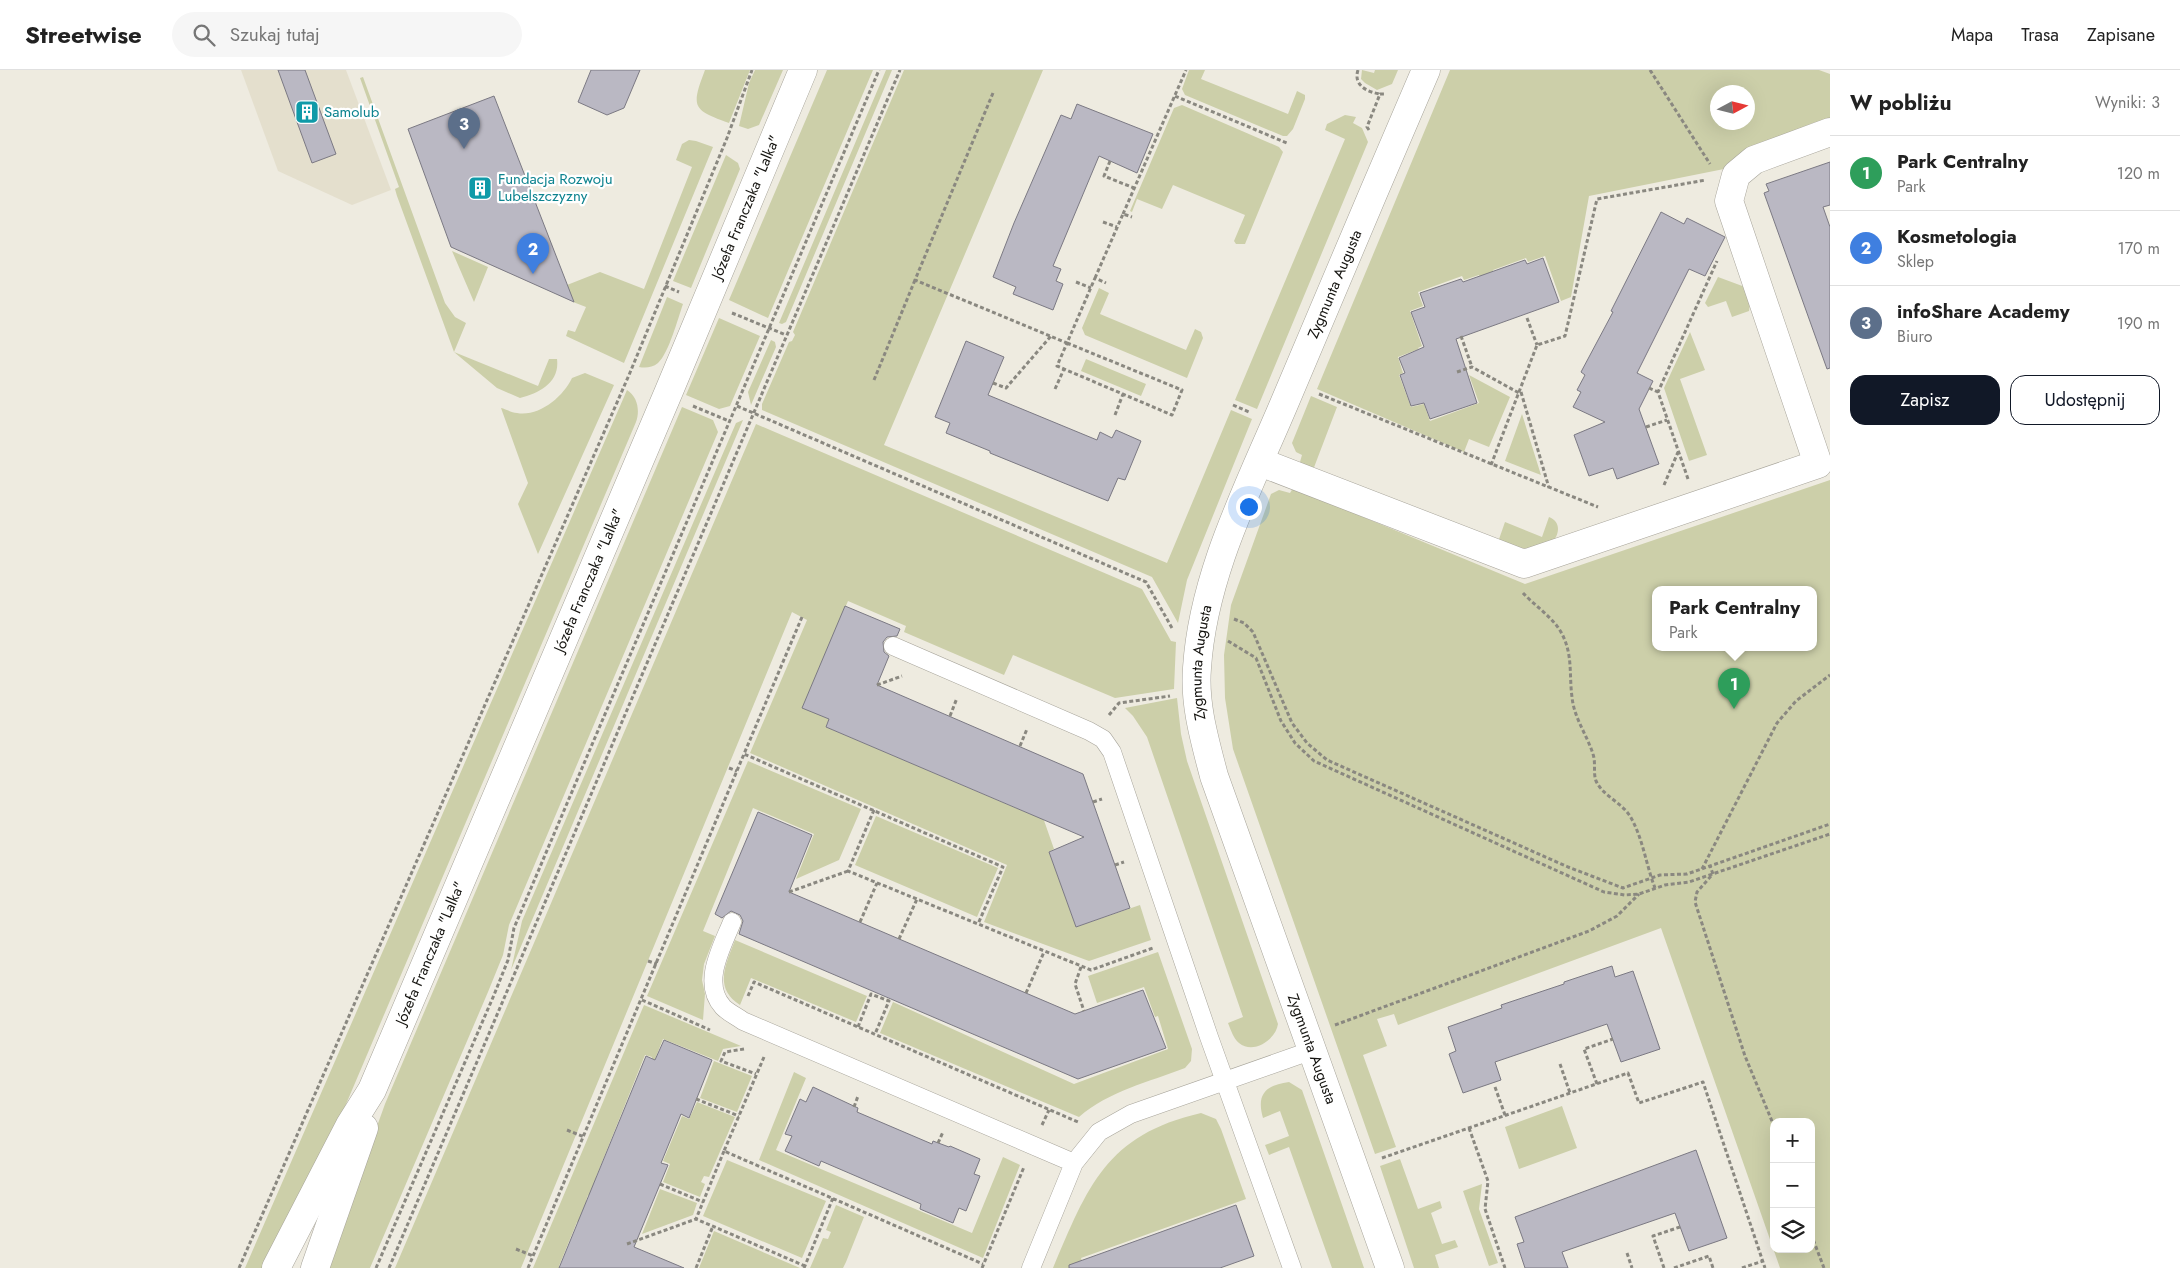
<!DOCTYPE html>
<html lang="pl">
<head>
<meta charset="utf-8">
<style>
  :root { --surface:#fff; --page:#f6f6f6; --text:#222; --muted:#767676; --line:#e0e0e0; --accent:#111827 }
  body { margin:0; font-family:Jost,sans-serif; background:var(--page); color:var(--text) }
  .controls { position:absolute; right:15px; bottom:15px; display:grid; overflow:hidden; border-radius:10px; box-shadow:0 5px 20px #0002 }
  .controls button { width:45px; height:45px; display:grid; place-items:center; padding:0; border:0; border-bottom:1px solid var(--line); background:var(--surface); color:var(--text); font:25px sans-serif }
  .compass { position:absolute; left:1710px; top:15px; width:45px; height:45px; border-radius:50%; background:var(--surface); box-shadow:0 5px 20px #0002; rotate:83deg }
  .you { position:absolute; left:1248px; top:436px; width:18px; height:18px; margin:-12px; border:4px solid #fff; border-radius:50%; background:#1a73e8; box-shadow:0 0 0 8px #1a73e833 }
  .badge { display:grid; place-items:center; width:32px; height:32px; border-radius:50%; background:var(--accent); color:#fff; font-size:16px; font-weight:700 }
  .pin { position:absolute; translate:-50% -41px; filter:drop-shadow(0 1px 2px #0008) }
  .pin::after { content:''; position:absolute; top:26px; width:18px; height:15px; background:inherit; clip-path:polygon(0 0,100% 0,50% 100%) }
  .popup { position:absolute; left:1652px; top:516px; width:165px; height:65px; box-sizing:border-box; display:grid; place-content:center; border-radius:10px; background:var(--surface); filter:drop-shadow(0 1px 4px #0005); font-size:16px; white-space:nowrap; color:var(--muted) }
  .popup b { font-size:19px; color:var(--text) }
  .popup::after { content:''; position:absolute; left:50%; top:100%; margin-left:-10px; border:10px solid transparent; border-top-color:var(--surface) }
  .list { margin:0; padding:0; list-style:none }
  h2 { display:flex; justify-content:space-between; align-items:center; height:65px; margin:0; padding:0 20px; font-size:21px }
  h2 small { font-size:16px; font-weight:400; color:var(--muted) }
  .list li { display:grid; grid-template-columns:32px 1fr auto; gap:15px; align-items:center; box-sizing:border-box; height:75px; padding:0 20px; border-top:1px solid var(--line) }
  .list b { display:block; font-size:19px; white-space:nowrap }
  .list p { margin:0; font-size:16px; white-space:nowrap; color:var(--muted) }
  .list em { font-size:16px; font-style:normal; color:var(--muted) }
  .actions { display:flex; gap:10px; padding:15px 20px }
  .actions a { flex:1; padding:11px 0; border:1px solid var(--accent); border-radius:15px; text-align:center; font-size:18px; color:var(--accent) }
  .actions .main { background:var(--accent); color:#fff }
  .icon { flex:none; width:28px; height:28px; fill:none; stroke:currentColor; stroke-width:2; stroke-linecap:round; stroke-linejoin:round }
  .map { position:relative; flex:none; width:1830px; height:1198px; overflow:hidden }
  header { display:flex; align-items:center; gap:30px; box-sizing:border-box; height:70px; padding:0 25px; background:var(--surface); border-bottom:1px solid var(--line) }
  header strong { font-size:24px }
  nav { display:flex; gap:28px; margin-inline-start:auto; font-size:18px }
  .search { width:350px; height:45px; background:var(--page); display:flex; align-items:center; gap:12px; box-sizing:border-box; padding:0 18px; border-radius:28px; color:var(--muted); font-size:19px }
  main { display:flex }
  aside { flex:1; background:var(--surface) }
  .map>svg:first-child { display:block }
</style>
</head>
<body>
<header>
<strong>Streetwise</strong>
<div class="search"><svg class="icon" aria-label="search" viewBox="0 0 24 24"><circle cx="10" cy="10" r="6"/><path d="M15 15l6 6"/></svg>Szukaj tutaj</div>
<nav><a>Mapa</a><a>Trasa</a><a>Zapisane</a></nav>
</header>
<main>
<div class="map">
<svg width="1830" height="1198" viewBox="0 0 1830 1198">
  <rect width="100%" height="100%" fill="#eeebe0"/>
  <!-- built -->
  <path fill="#e4dfcd" d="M241 0H346L391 120 352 135 278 101Z"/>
  <!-- green -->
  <path fill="#cccfa9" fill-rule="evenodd" d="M705 0H750L729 53C692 40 691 37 705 0Z
    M755 0H783L759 55 748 59 739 56 749 13Z
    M827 0H873L768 248 729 230Z
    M886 0H892L786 252 782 254 779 253Z
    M904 0H1043L884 375 1167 493 1231 340 1252 349 1187 510 1178 553 1152 507 762 340V334L789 272 792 271 795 265 793 262Z
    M1189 0H1205L1201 9 1288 44 1297 21 1305 25V29L1293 59 1287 66H1283L1185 25 1182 19Z
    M1362 0 1374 3 1375 0H1398L1392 14 1377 20 1365 13 1361 9Z
    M1450 0H1819L1830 4V49L1813 53 1747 80 1729 98 1589 126 1571 227 1561 231 1545 186 1528 192 1526 188 1493 200 1494 205 1481 210 1479 205 1464 210 1462 206 1418 222 1423 236 1410 241 1422 276 1418 278 1419 279 1398 287 1403 303 1399 305 1411 337 1424 334 1430 351 1479 333 1469 305 1510 327 1489 377 1469 369 1464 382 1317 319ZM1718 22H1748V52H1718Z
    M363 7 445 233 455 247 466 253 454 282 538 316 549 289H557C560 312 540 323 520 328L497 318 454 282 397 126 395 119 399 117 360 8Z
    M1182 35 1279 77 1283 82 1245 174H1236L1234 171 1245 145 1173 115 1162 139 1137 129 1132 142 1130 141 1174 38Z
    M1345 45 1356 47 1353 53 1362 58 1368 72 1257 339 1235 330 1345 69 1325 60 1327 54Z
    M689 70 696 71 713 77 624 293 566 266 568 260 575 262 586 237 573 232 567 215 600 202 644 219 692 97 676 90 682 74Z
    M726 85 738 93 740 99 691 218 673 211Z
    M452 181 488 197 474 232Z
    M1718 207 1745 217 1750 234 1749 241 1732 247 1726 231 1708 237 1705 233Z
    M1099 218 1109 223 1100 244 1186 280 1195 259 1201 262 1203 268 1187 308 1085 265 1082 258Z
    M667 227 683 234C678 248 669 283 658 293 652 298 645 298 639 297Z
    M719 248 760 266 730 336 719 339 686 325Z
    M1690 262 1705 300 1680 309 1707 385 1689 391 1664 318Z
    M771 270 775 272 776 277 751 335 748 322Z
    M1086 289 1146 314 1141 326 1081 301Z
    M585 303 614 315 538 484 518 434 528 413 501 338C506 339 512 343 517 343 539 347 563 327 572 308Z
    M627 320C638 327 640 341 636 352L341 1046 264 1198H245Z
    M1311 326 1337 337 1313 400 1301 395 1300 392 1302 385 1296 382 1292 373Z
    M682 337 713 350 718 362 509 855 503 885 488 922 370 1198H326L385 1034Z
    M1522 344 1541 405 1505 391Z
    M743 350 511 900 522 851 736 353Z
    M756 354 1142 519 1171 571 1176 572 1174 619 1115 628 1013 585 1004 605 904 562 906 556 848 531 803 637 829 649 826 657 1030 744 1040 739 1054 779 1049 782 1076 857 1140 835 1151 870 1089 891 984 852 1007 795 750 683 807 550 792 542 521 1198H395Z
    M1830 410V1198H1780L1661 858 1398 955 1394 944 1377 949 1387 976 1363 985 1396 1077 1375 1084 1233 679 1225 628 1224 585 1227 564 1231 535 1271 424 1279 420 1290 423 1293 418 1525 514ZM1655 520H1813V578H1655ZM1774 1052H1811V1179H1774Z
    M1549 447C1560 451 1560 462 1554 470 1529 480 1524 481 1498 472L1505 452 1542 467Z
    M1177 628 1181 664 1187 691 1278 954C1276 969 1254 985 1239 973 1233 968 1231 960 1228 953L1243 947 1147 667 1133 646 1125 638Z
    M748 691 861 739 839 790 796 809 814 764 753 738 703 861 715 866 704 894 702 910 705 924 703 950 647 926Z
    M876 746 998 798 977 847 855 795Z
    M735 870 867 926 856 952 751 908 740 935C713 918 726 894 735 870Z
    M1158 882 1192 979 1191 991 1185 998C1149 1012 1109 1021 1079 1047L880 963 893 932 1074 1014 1168 979 1158 946 1155 947 1144 917 1097 933 1088 906Z
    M644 935 741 976 723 979 718 991 663 969 654 992 651 990 652 987 645 985 596 1107 598 1109 596 1128 588 1125 586 1131 593 1134 584 1155 577 1152 559 1196 563 1198H533Z
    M714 991 752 1006 737 1042 700 1028Z
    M794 1002 806 1008 776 1080 972 1163 1003 1087 1020 1095 983 1188 759 1090Z
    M1289 1012 1302 1020 1364 1198H1332L1289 1077 1269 1085 1265 1075 1289 1066 1280 1041 1263 1048C1256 1024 1266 1015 1289 1012Z
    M697 1032 735 1047 709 1107 704 1106 701 1112 705 1114 700 1127 663 1112 670 1094 663 1091 682 1046 689 1049Z
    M1562 1036 1577 1078 1519 1099 1505 1057Z
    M1201 1043 1216 1049 1221 1059 1246 1129 1081 1188 1085 1198H1053C1088 1116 1106 1065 1201 1043Z
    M1400 1089 1418 1139 1440 1131 1442 1138 1431 1143 1442 1174 1455 1170 1458 1177 1435 1185 1439 1198H1414L1380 1096Z
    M727 1090 826 1131 802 1188 703 1146Z
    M1482 1114 1479 1139 1498 1193 1489 1196 1463 1121Z
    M660 1119 697 1133 693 1145 642 1164Z
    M836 1135 864 1147 846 1192 843 1198H810L823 1168 828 1169 831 1162 826 1160Z
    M714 1161 800 1198H699Z"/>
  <!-- building -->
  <path fill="#bab8c3" stroke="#7b7983" d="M278 0H305L336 84 312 93Z
    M591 0H640L624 38 607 45 578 32Z
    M494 26 574 232 451 177 408 59Z
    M1077 34 1153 64 1137 103 1099 86 1053 196 1061 199 1056 211 1063 214 1053 240 1013 224 1016 217 993 207 1014 153 1061 45 1071 49Z
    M1830 92V135L1823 137 1830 157V298L1827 299 1764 123 1769 121 1766 114Z
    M1661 142 1684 154 1687 148 1725 167 1705 206 1689 199 1637 303 1653 311 1639 339 1659 394 1617 409 1613 398 1589 406 1574 365 1605 352 1573 337 1581 322 1577 320 1585 305 1581 302 1613 242 1611 241Z
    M1543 188 1559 232 1456 269 1477 333 1430 349 1424 333 1411 336 1400 305 1405 303 1399 288 1424 277 1411 242 1425 237 1420 223 1461 209 1463 212 1525 190 1527 194Z
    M966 271 1004 287 988 325 1097 370 1100 362 1112 368 1116 360 1141 371 1125 410 1118 408 1108 431 990 383V381L946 363 950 353 935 347Z
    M845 536 900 559 897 566 887 567 883 572 884 582 889 586 877 615 1083 704 1130 838 1076 857 1049 782 1084 767 826 657 829 649 802 638Z
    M758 742 812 765 789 822 1075 944 1143 920 1166 978 1078 1009 739 864 743 851 740 845 731 841 722 848 715 844Z
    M1612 896 1615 907 1633 901 1660 979 1621 992 1607 954 1495 992 1501 1010 1463 1023 1449 984 1456 981 1448 957 1502 938 1501 935 1564 914V912Z
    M664 970 712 990 689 1048 681 1044 661 1093 668 1095 634 1177 684 1198H559L646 986 655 990Z
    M813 1017 858 1038 857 1042 932 1074 933 1071 949 1077 950 1076 980 1089 974 1104 980 1106 966 1141 959 1138 953 1153 920 1139 921 1134 821 1091 819 1096 785 1081 792 1066 785 1064 800 1029 806 1032Z
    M1696 1080 1727 1168 1689 1181 1675 1143 1562 1182 1568 1198H1525L1517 1174 1524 1172 1515 1147Z
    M1236 1135 1254 1186 1220 1198H1069V1195Z"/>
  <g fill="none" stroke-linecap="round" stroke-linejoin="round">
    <!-- service casing -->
    <g stroke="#a7a49a" stroke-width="19">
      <path id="service" d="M893 576 1089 661 1103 669 1112 682 1209 967 1292 1198
        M732 852C722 877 701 913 723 937 729 943 736 946 743 951L1074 1093
        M1031 1198 1074 1093 1099 1062 1131 1044 1313 980"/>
    </g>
    <!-- minor casing -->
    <g stroke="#a7a49a" stroke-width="29">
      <g id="minor">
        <path d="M1260 392 1524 494 1818 394 1729 131 1736 105 1754 90 1830 62"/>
        <path id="s1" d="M1390 1198 1214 706C1205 671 1194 635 1197 598 1203 505 1248 419 1284 334 1331 223 1378 111 1426 0"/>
      </g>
    </g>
    <!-- tertiary casing -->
    <g stroke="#a7a49a" stroke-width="29">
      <g id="tertiary">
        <path id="s2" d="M276 1198 350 1055 372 1020 669 321 803 0"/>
        <path d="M315 1198 364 1058"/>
      </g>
    </g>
    <!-- path -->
    <path stroke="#8a8880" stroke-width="3" stroke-dasharray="4 2.5" stroke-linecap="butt" d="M1358 0C1353 15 1367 22 1380 24
      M1650 0 1710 94
      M993 23 915 210 1067 273 1095 208 1106 213
      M1175 26 1287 73
      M1369 60 1367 57 1380 24H1384
      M1110 91 1104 106 1134 118
      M1123 144 1186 0
      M1103 152 1117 157
      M1095 208 1123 144 1132 147
      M1076 212 1091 218
      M665 216 679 222
      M732 243 786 265
      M1527 248 1537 275
      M1461 266 1472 297
      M1067 273 1182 320 1172 345 1057 296Z
      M1457 302 1472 297 1519 323
      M874 310 915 210
      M993 313 1006 318 1051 266
      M1649 318 1658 322
      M1055 319 1064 299
      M1521 322 1549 418
      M1319 324 1598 437
      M1233 335 1249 342
      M693 336 729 351
      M737 336 1146 512 1172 558
      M1115 345 1123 324
      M1646 357 1667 350
      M1491 395 1537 275 1565 266 1597 129 1706 110
      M1688 409 1658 322 1717 191
      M1664 415 1678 382
      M1523 523C1535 536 1554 548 1562 564 1573 585 1569 605 1572 627 1574 648 1587 665 1593 684 1596 693 1593 703 1596 711 1603 726 1621 732 1630 746 1643 768 1646 795 1655 818
      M802 547 744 684 1003 797 978 854
      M1234 549 1244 553 1253 562 1292 653 1307 673 1327 690 1568 797 1623 818 1660 805 1687 804 1710 796
      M1228 571 1256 588 1281 651 1295 673 1314 691 1604 822 1625 825 1639 824 1665 815 1689 812 1830 764
      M877 615 902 606
      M1109 645 1119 633 1170 626
      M950 646 957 628
      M1020 676 1027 659
      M729 698 737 701
      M1093 732 1102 729
      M874 740 848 801 1091 900 1153 878
      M1115 795 1124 792
      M1702 799 1777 653 1796 631 1830 605
      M1713 804 1710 796 1830 754
      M1711 806 1697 822 1695 832 1745 986 1774 1056
      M789 822 848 801
      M860 852 877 813
      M899 869 917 829
      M648 891 657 894
      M1081 897 1075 914 1084 941
      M1026 923 1044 882
      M748 926 754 912 1078 1052
      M642 930 710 960
      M1335 955 1589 861 1617 846 1639 824
      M858 957 871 924 889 931 875 964
      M744 979 725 982 721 991 756 1004
      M764 987 724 1081 983 1194
      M1560 994 1570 1023
      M1597 1014 1584 979 1613 969
      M1495 1017 1505 1045
      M696 1029 739 1046
      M854 1037 858 1026
      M1042 1055 1049 1040
      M1469 1058 1488 1111 1485 1139 1505 1198
      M567 1060 584 1067
      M938 1073 943 1062
      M724 1081 696 1149 805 1196
      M1382 1088 1628 1003 1639 1033 1703 1012 1765 1198
      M660 1114 703 1132
      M1811 1164 1824 1198
      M627 1174 696 1149
      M516 1179 533 1186
      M1627 1183 1632 1198
      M239 1198 629 305 727 68 752 0
      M376 1198 494 925 508 890 514 858 879 0
      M389 1198 900 0
      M528 1198 744 684
      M696 1198 713 1156
      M804 1198 833 1128
      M982 1198 1024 1097
      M1664 1198 1653 1166 1680 1157
      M1674 1198 1709 1186 1713 1198
      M1742 1198 1763 1191"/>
    <!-- service -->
    <use href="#service" stroke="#fff" stroke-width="18"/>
    <!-- minor -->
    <use href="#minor" stroke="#fff" stroke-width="28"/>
    <!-- tertiary -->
    <use href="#tertiary" stroke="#fff" stroke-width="28"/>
  </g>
  <!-- icons -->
  <defs>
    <g id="building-square" transform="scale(1.25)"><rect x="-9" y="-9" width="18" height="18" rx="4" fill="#0f9aa8" stroke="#fff"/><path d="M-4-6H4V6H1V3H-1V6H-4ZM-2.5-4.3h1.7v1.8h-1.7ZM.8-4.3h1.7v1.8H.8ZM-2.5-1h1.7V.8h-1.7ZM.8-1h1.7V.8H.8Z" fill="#fff"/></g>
  </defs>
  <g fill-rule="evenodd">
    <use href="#building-square" x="307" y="42"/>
    <use href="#building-square" x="480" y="118"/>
  </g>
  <g text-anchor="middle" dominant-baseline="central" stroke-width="4.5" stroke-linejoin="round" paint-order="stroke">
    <!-- culture labels -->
    <g font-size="15" fill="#0d838f" stroke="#fff" text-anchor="start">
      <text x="324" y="42">Samolub</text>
      <text x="498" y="109">Fundacja Rozwoju<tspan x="498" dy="17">Lubelszczyzny</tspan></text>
    </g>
    <!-- street labels -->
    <g font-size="15" fill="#14130f" stroke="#fff">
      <text stroke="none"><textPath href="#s2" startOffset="1161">Józefa Franczaka "Lalka"</textPath></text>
      <text stroke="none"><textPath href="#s1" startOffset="1042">Zygmunta Augusta</textPath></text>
      <text stroke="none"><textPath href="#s2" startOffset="756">Józefa Franczaka "Lalka"</textPath></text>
      <text stroke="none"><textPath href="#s1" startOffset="638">Zygmunta Augusta</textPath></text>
      <text stroke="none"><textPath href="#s2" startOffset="351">Józefa Franczaka "Lalka"</textPath></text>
      <text transform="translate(1312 979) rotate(70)">Zygmunta Augusta</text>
    </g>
  </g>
</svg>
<div class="controls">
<button>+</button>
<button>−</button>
<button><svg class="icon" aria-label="layers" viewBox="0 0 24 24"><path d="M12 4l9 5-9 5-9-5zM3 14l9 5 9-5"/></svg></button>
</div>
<svg class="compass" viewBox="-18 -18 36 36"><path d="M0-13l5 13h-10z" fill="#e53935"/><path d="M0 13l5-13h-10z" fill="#767676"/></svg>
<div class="you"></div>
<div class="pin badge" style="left:1734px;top:639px;background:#2e9e5b">1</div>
<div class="popup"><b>Park Centralny</b>Park</div>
<div class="pin badge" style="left:533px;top:204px;background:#3f7fe0">2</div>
<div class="pin badge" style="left:464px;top:79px;background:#5c6f8a">3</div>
</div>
<aside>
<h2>W pobliżu<small>Wyniki: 3</small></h2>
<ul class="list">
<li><span class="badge" style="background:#2e9e5b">1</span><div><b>Park Centralny</b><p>Park</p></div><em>120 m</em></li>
<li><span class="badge" style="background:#3f7fe0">2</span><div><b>Kosmetologia</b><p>Sklep</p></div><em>170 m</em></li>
<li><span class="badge" style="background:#5c6f8a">3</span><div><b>infoShare Academy</b><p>Biuro</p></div><em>190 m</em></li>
</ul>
<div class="actions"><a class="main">Zapisz</a><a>Udostępnij</a></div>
</aside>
</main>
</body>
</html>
